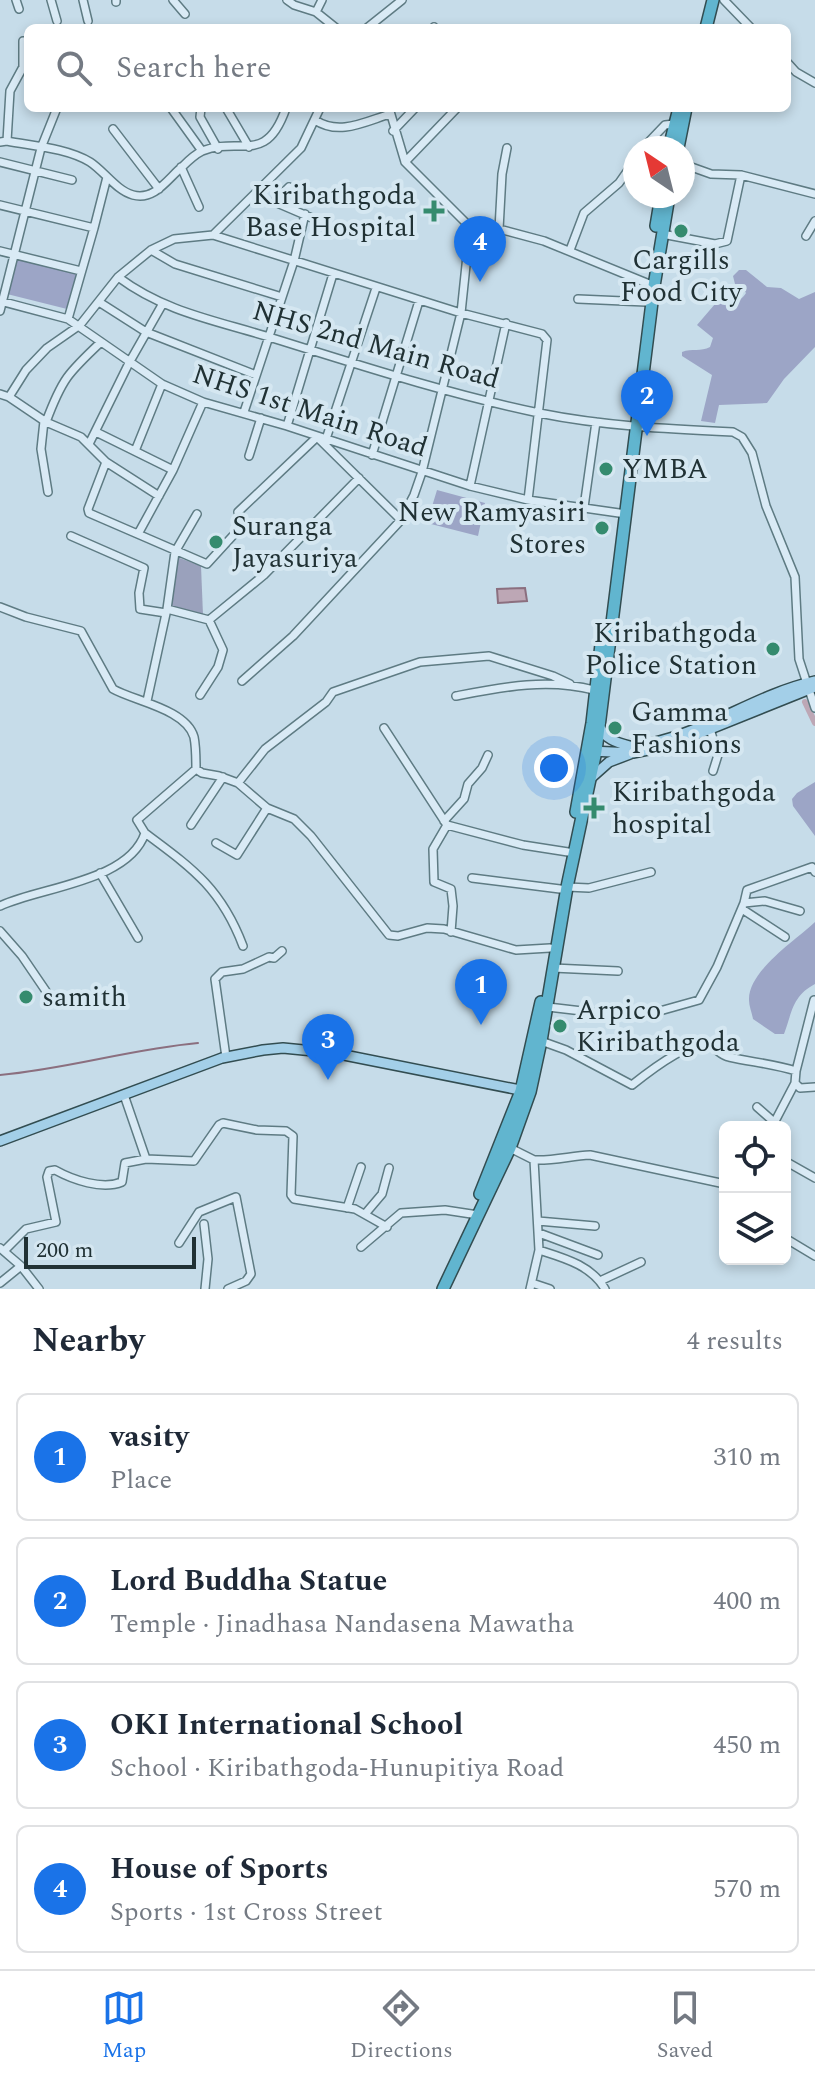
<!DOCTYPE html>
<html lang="en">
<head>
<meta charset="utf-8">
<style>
  :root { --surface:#fff; --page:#f2f2f3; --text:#1f2937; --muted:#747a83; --line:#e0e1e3; --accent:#1a73e8 }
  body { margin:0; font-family:Spectral,serif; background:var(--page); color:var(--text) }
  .controls { position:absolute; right:24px; bottom:24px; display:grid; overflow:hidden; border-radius:12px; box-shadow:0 4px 12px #0003 }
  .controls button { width:72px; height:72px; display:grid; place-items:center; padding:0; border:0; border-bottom:2px solid var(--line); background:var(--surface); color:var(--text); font:40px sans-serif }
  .compass { position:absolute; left:623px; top:136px; width:72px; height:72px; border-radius:50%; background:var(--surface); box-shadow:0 4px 12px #0003; rotate:325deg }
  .scale { position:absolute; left:24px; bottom:20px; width:172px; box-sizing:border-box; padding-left:8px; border:4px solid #203134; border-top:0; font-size:22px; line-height:28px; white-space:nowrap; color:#203134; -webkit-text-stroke:6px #d5e7f1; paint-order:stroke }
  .you { position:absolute; left:554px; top:768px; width:28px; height:28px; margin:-20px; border:6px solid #fff; border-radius:50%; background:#1a73e8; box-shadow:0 0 0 12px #1a73e833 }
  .badge { display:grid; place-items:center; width:52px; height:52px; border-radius:50%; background:var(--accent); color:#fff; font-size:26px; font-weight:700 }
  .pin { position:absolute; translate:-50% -66px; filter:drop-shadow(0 2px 4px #0008) }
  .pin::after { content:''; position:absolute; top:42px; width:28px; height:24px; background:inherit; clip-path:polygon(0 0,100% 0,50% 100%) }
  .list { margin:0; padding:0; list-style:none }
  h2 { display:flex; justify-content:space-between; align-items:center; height:104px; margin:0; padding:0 32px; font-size:34px }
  h2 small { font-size:26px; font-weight:400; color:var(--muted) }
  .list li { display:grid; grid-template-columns:52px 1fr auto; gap:24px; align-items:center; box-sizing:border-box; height:128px; margin:0 16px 16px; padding:0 16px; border:2px solid var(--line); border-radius:12px }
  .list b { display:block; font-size:30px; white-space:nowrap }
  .list p { margin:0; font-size:26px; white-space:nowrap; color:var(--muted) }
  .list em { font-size:26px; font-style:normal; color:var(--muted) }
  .icon { flex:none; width:44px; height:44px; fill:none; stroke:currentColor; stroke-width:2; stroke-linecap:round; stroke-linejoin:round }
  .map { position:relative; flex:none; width:815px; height:1289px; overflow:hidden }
  .search { position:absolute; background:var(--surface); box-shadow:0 4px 12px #0003; left:24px; right:24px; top:24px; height:88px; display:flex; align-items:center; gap:20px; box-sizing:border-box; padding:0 28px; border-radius:12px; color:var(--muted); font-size:30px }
  .sheet { height:680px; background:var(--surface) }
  nav { display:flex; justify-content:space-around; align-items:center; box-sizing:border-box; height:112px; border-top:2px solid var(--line); background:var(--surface); font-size:22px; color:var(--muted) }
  nav a { display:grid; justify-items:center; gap:4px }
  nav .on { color:var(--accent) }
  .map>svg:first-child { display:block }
</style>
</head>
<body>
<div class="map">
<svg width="815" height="1289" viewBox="0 0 815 1289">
  <rect width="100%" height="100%" fill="#c6dce9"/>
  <!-- green -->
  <path fill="#9ca5c6" d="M17 258 77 273 67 309 7 294Z
    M739 270H746L767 287 781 288 799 299 815 292V347L784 379 767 403 719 405 715 423 701 421 712 375 682 356V352C692 348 701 352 710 347L713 338 697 325 715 304C727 302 739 305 746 293L742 287 735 284 733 276Z
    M437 490 485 503 478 536 427 523Z
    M815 782V836L793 806 792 799 797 793Z
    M815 922V984C792 996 792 1013 784 1034H775L753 1019C752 1013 749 1006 749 1000 748 971 796 940 815 922Z"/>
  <!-- cemetery -->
  <path fill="#9aa1bc" d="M177 557 201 566 203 615 170 608Z"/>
  <!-- water -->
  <path fill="#bda7b5" stroke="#8b6f7f" stroke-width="2" d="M525 588 527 601 498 603 497 589Z"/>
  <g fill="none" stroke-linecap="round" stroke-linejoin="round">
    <!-- stream -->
    <path stroke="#8b6f7f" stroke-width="2" d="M0 1075C67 1069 131 1049 198 1043"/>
    <!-- canal -->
    <path stroke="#bda7b5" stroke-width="6" d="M805 702 815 723"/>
    <!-- minor casing -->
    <g stroke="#5e7b83" stroke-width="10">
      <path id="minor" d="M16 0 19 9
        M51 0 57 21
        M83 0 88 21
        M116 0V2
        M173 0 185 14
        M287 0 294 5 316 12 336 28
        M724 0 751 28
        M316 12 322 0
        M367 28 402 0
        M433 28 434 27
        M787 62 796 72 815 83
        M171 108 202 151
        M201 108 200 117 218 149
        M226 108 249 147
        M389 108 405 162 470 227 499 229 544 241 654 286
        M315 120C339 136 364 122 390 114
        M113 129 159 189
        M393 131 415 108
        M7 141 10 91 23 67V41H28
        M0 142 7 141C33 146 67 148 90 162 104 171 117 191 133 195 155 201 168 178 183 166 188 161 196 154 202 151 240 136 266 166 286 108
        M643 148 665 125 674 124
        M0 162 72 180
        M405 162 457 108
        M683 164 711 174 741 175 815 194
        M181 167 199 207
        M289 187 276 200 277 203 326 224
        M0 205 94 228 68 319
        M470 227 461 313 542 334 547 340 528 500
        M94 228 107 177
        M499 229 502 174 507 148
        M662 234 715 244 727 241 741 175
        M213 235 461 313 422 472 414 495 401 520 293 636 242 681
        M806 236 815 221
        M151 250 175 264 282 297
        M570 250 584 213 619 183 635 160
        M0 251 81 271
        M118 277C165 312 214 320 269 337 359 365 448 394 539 413 603 426 668 429 733 432L742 437 752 453 766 506 795 577 799 659 815 708
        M578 299 646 302
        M0 301 68 319 162 384 203 402 287 426 470 486 528 500 626 514
        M99 302 146 332 256 375
        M0 311 41 148 57 108
        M0 394 9 397 46 422 81 437 106 462 88 509 89 513 207 564 239 529
        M9 397 26 370 47 348 80 325 118 277 151 250 174 239 213 235 301 148 320 108
        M244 412 294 261 305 214
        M44 421 41 449 48 492
        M46 422C62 379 68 373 101 342
        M287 426 333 274
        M96 432 173 470 203 402
        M326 439 376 288
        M89 444 129 363 162 305
        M135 451 162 384
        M372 455 419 301
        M249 456 261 418
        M106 462 159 496
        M470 486 506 323
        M584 507 596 422
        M238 512 317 437 401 520
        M138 534 173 470
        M71 536 144 568 139 593 140 609 166 613
        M0 607 26 617 81 631 113 689C134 701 186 709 194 737 196 747 196 758 196 769L202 773 219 776 238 783 267 808 294 819 311 836 389 935 398 936 427 928 444 929 516 950 550 948
        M167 609 209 620 264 575 359 478
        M200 695 218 667 223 650 209 620
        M456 696C503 687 547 678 594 690
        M147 701 167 609 175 552 197 514
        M384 728 447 825 523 845 568 852
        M710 729 718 755 713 771
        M238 783 265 749 326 702 333 692 420 662 489 656 553 676 570 684
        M444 821 464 799 468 784 482 768 488 755
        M191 825 223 777
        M447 825 433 849 434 882 451 889 453 906 451 932
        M145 833C192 868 221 888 243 946
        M216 843 237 855 267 808
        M100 873 138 938
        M472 878 560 889
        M567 887 589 888 651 872
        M744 903 747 890 812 867 815 872
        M0 906C40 887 129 882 145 833L137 820 196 769
        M742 909 785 937
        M0 931 22 956 52 1000
        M553 968 618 971
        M548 1007 599 1013 649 1014 699 1000 717 967 744 903 765 901 800 911
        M541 1041 566 1050 632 1085C647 1073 689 1040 708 1045 716 1048 721 1056 729 1057 751 1062 774 1064 796 1071L795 1083 800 1088 815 1087
        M226 1057 215 979 222 972 243 969 269 957 274 958 282 951
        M796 1071 814 1000
        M124 1095 146 1159 194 1161 219 1125 223 1123 257 1130 286 1131 293 1136 291 1195 294 1199 355 1209 387 1227
        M757 1107 774 1122
        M772 1127 795 1083
        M510 1148 534 1160 539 1250 530 1289
        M534 1160C553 1161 571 1156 590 1155L725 1184
        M785 1161 815 1178
        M347 1208 361 1167
        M365 1214 382 1194 389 1168
        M538 1221 595 1226
        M204 1224 208 1259 205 1289
        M539 1233 598 1255
        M785 1238 815 1256
        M179 1243 199 1212 236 1197 251 1274 246 1281 228 1289
        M361 1247 401 1213 445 1210 478 1215
        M0 1248 21 1266 39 1289
        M5 1250 26 1229 56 1222 47 1177 49 1171 55 1170C73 1180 102 1190 122 1182L125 1163 146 1159
        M539 1250C564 1258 591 1265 605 1289
        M600 1281 641 1262
        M0 1283 21 1266
        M532 1283 550 1289"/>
    </g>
    <!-- major casing -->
    <g stroke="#324d51" stroke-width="12">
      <path id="major" d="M599 725C604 740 619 743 633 747
        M651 743C708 731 757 694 815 681
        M591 751 633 753 668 746 815 687
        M591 778 609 762 630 754
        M0 1141 222 1058 263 1050 283 1048 334 1053 525 1091"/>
    </g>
    <!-- highway casing -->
    <g stroke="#324d51" stroke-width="14">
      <path id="highway" d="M706 28 713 0
        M669 148 679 108
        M678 148 686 108
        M656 226 661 196
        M576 812 592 723 603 627
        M480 1194 521 1091 541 1002
        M443 1289 510 1148 530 1092 541 1041 567 887 596 751 654 286 669 196"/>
    </g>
    <!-- minor -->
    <use href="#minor" stroke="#d9eaf5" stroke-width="7"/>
    <!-- major -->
    <use href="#major" stroke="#a3cfe8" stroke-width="9"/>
    <!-- highway -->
    <use href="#highway" stroke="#61b5cf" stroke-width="11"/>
  </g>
  <!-- markers -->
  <g fill="#358b6e" stroke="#d5e7f1" stroke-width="3">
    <path d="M430 199h8v8h8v8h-8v8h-8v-8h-8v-8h8z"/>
    <circle cx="681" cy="231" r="8"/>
    <circle cx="606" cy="469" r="8"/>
    <circle cx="602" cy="528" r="8"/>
    <circle cx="216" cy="542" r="8"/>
    <circle cx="773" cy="649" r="8"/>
    <circle cx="615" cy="728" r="8"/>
    <path d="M590 796h8v8h8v8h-8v8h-8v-8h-8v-8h8z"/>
    <circle cx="26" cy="997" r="8"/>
    <circle cx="560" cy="1026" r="8"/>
  </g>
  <g text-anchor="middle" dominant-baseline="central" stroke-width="8" stroke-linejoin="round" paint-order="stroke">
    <!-- poi labels -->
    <g font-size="28" fill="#203134" stroke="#d5e7f1" text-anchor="start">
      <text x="416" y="195" text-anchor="end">Kiribathgoda<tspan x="416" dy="32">Base Hospital</tspan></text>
      <text x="681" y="260" text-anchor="middle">Cargills<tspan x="681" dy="32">Food City</tspan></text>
      <text x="622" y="469">YMBA</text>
      <text x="586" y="512" text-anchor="end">New Ramyasiri<tspan x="586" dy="32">Stores</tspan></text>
      <text x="232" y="526">Suranga<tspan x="232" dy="32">Jayasuriya</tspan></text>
      <text x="757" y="633" text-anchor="end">Kiribathgoda<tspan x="757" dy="32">Police Station</tspan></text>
      <text x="631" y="712">Gamma<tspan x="631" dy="32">Fashions</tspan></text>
      <text x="612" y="792">Kiribathgoda<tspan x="612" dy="32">hospital</tspan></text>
      <text x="42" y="997">samith</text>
      <text x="576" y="1010">Arpico<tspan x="576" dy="32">Kiribathgoda</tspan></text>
    </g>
    <!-- street labels -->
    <g font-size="28" fill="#203134" stroke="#d5e7f1">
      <text transform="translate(376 345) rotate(16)">NHS 2nd Main Road</text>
      <text transform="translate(310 411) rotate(18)">NHS 1st Main Road</text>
    </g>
  </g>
</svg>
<div class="controls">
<button><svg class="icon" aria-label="locate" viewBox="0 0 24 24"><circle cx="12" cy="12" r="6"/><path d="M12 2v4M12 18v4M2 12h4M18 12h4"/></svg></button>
<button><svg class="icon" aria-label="layers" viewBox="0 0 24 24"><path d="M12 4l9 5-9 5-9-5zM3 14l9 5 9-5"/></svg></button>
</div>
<svg class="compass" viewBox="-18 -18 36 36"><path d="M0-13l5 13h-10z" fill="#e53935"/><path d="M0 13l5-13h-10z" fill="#747a83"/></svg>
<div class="scale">200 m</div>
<div class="you"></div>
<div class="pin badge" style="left:481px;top:1025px">1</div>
<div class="pin badge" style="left:647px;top:436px">2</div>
<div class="pin badge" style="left:328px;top:1080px">3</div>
<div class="pin badge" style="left:480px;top:282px">4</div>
<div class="search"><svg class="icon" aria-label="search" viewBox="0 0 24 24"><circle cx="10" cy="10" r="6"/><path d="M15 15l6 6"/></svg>Search here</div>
</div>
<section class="sheet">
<h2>Nearby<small>4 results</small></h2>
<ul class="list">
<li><span class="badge">1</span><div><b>vasity</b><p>Place</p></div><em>310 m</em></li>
<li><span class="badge">2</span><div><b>Lord Buddha Statue</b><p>Temple · Jinadhasa Nandasena Mawatha</p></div><em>400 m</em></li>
<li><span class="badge">3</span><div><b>OKI International School</b><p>School · Kiribathgoda-Hunupitiya Road</p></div><em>450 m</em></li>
<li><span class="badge">4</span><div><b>House of Sports</b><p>Sports · 1st Cross Street</p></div><em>570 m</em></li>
</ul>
</section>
<nav>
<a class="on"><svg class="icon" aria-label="map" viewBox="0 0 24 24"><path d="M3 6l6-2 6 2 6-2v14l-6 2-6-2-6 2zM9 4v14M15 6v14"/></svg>Map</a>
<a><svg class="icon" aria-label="directions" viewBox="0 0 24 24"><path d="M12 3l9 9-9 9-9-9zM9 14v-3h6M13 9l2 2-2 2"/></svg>Directions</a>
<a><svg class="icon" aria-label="saved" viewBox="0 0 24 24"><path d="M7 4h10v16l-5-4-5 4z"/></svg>Saved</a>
</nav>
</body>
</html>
